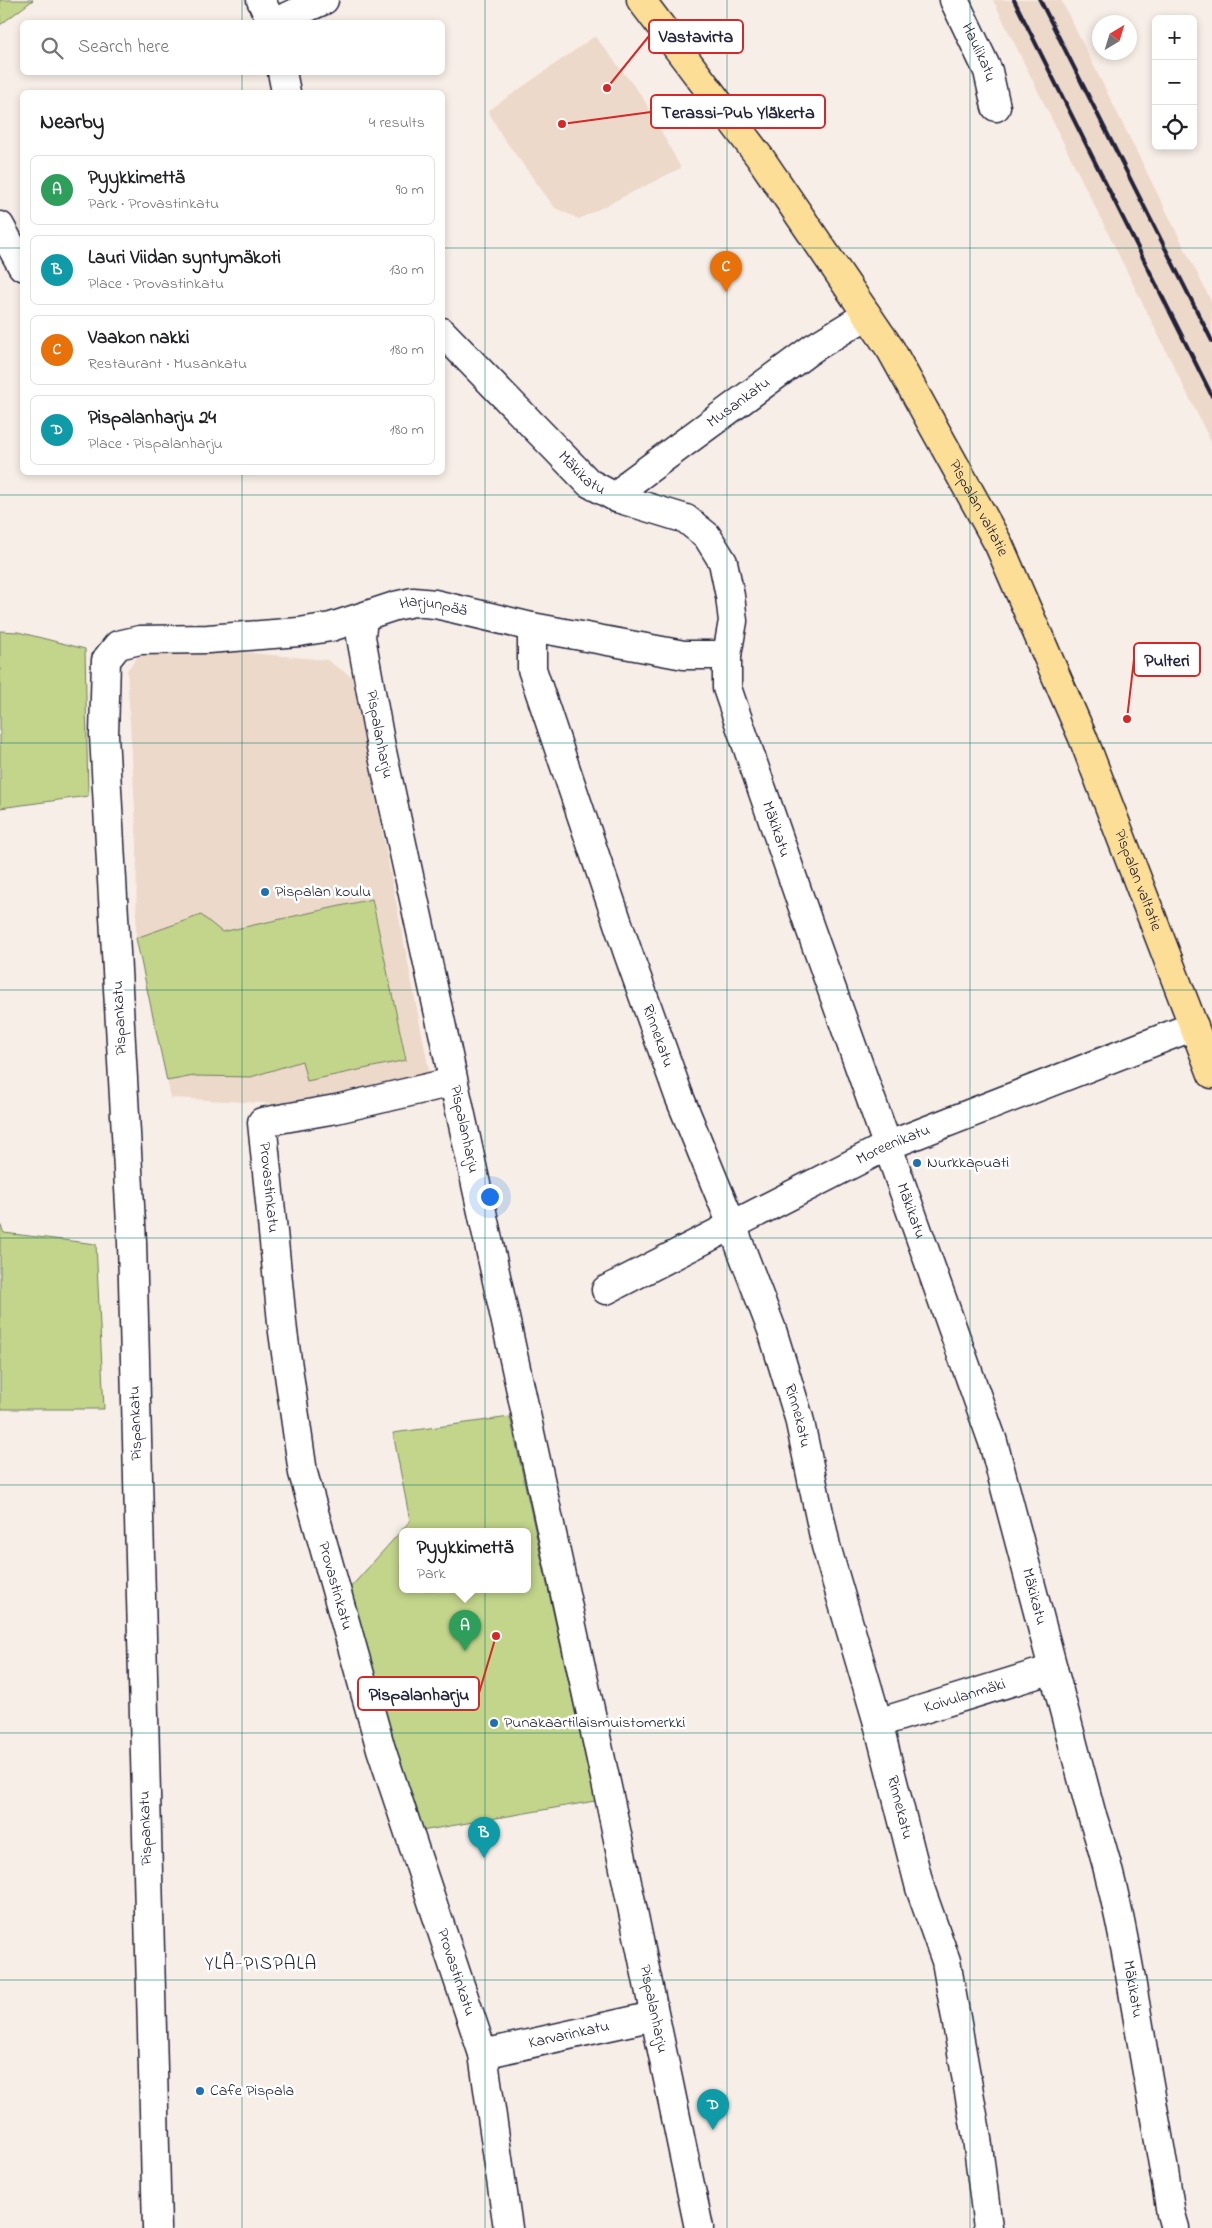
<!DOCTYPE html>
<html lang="en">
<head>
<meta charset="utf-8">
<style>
  :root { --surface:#fff; --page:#f2f2f2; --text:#202124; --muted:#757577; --line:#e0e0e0; --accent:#1f6fb2 }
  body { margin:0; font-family:"Indie Flower",sans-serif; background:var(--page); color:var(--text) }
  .controls { position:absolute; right:15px; top:15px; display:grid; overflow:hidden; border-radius:8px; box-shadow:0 2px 8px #0003 }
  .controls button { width:45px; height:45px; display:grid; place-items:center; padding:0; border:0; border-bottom:1px solid var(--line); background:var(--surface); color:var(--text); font:25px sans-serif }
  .compass { position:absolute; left:1092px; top:15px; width:45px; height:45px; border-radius:50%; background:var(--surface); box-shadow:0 2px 8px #0003; rotate:38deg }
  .you { position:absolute; left:489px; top:1196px; width:18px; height:18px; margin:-12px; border:4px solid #fff; border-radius:50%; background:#1a73e8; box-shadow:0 0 0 8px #1a73e833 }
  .badge { display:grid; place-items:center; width:32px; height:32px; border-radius:50%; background:var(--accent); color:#fff; font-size:16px; font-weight:700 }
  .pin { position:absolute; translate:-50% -41px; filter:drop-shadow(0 1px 2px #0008) }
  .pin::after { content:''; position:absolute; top:26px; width:18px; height:15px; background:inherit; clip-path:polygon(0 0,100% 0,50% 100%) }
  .popup { position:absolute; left:399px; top:1528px; width:132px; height:65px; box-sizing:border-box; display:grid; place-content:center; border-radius:8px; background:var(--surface); filter:drop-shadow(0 1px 4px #0005); font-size:16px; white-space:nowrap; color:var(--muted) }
  .popup b { font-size:19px; color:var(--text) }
  .popup::after { content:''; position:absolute; left:50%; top:100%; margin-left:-10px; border:10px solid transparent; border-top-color:var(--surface) }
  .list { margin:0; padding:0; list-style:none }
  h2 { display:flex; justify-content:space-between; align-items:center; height:65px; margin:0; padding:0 20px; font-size:21px }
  h2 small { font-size:16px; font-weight:400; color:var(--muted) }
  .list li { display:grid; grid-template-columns:32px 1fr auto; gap:15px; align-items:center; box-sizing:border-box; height:70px; margin:0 10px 10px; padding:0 10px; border:1px solid var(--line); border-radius:8px }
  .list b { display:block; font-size:19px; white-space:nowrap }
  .list p { margin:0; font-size:16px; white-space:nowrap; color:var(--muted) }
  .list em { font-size:16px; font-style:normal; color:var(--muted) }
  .icon { flex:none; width:28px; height:28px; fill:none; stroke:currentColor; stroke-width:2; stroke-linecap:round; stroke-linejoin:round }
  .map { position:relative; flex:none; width:1212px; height:2228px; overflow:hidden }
  .search { position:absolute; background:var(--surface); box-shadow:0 2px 8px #0003; left:20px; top:20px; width:425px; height:55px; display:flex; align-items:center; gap:12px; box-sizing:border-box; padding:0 18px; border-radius:8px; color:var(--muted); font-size:19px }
  .panel { position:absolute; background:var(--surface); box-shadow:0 2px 8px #0003; left:20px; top:90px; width:425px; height:385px; border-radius:8px }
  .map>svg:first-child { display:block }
</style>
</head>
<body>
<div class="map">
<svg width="1212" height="2228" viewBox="0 0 1212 2228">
  <rect width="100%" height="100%" fill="#f7eee7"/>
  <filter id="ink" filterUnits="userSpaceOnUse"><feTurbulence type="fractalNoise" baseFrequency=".02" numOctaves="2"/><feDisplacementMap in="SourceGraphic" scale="10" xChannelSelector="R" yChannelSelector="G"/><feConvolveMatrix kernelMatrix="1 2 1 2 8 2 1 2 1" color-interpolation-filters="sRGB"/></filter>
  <g filter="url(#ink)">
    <!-- built -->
    <path fill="#edd9ca" d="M993 0H1061L1212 303V444Z
      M595 36 642 96 681 168 579 219 555 208 502 136 488 111Z
      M207 649 327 660 352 677 430 1075 278 1104 171 1098 136 938 137 845 127 670 138 657Z"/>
    <!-- green -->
    <path fill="#c2d58b" stroke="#727c63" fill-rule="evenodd" d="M0 0H33L0 25Z
      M0 631 18 632 85 649 88 796 0 808Z
      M372 899 406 1060 307 1081 302 1061 251 1077 194 1076 167 1081 136 938 201 915 222 932Z
      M0 1224 4 1233 96 1244 104 1409H0Z
      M510 1417 595 1801 421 1831 385 1713 350 1588 410 1521 393 1433ZM402 1532H528V1590H402Z"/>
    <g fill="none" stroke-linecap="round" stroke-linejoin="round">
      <!-- minor casing -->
      <g stroke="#22223b" stroke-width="31">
        <g id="minor">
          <path d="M261 0 271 22"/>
          <path id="s1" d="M954 0 988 71 996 107"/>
          <path d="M275 22 324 0"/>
          <path d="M282 72 286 92"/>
          <path d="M0 226 22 266"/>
          <path id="s2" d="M442 332 589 483 617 498 686 519 707 536 723 562 730 596 733 621 727 655V688L810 928 993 1442 1091 1812C1116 1886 1128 1961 1141 2038 1151 2097 1162 2155 1171 2214L1175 2228"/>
          <path id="s3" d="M617 498 631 482 813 348 867 315"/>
          <path id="s4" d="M363 618 361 637 381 747 610 1801 699 2228"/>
          <path id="s5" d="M532 627V669L628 953 679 1096 732 1225 772 1330 799 1418 826 1546 878 1723 920 1888 946 1961 977 2138 988 2228"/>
          <path id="s6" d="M453 1082 336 1109 262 1122 283 1332 303 1473 381 1749 483 2054 508 2228"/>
          <path id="s7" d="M606 1290 887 1146 1194 1026"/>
          <path id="s8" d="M878 1723 1053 1669"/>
          <path id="s9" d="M483 2054 654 2016"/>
          <path id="s10" d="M157 2228 132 1242 104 735 106 660 118 645 140 640 208 639 299 632 331 627 395 606 413 602 435 604 532 627 684 655H727"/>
        </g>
      </g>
      <!-- major casing -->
      <g stroke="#22223b" stroke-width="31">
        <g id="major">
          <path id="s11" d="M641 0 761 159 891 350 999 545 1083 738 1212 1074"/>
        </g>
      </g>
      <!-- minor -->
      <use href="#minor" stroke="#fff" stroke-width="28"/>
      <!-- major -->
      <use href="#major" stroke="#fdde96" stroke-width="28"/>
      <!-- rail -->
      <path stroke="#22223b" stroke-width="4" d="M1014 0 1212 396
        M1040 0 1212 341"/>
    </g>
  </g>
  <!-- grid -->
  <path fill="none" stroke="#0f766e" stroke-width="1" stroke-opacity="0.55" d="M242 0V22M485 0V2228M727 0V2228M970 0V2228M242 72V92M0 248H22M442 248H1212M242 472V2228M0 495H1212M0 743H1212M0 990H1212M0 1238H1212M0 1485H1212M0 1733H1212M0 1980H1212"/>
  <!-- markers -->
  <g fill="#1f6fb2" stroke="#fff" stroke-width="2">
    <circle cx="265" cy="892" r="5"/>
    <circle cx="917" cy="1163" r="5"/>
    <circle cx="494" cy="1723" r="5"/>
    <circle cx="200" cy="2091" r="5"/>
  </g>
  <g text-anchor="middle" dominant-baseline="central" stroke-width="5" stroke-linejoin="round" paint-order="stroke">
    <!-- street labels -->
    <g font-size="16" fill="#22223b" stroke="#fff">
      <text stroke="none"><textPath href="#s1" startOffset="58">Haulikatu</textPath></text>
      <text stroke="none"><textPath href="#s3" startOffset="155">Musankatu</textPath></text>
      <text stroke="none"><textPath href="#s2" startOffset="199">Mäkikatu</textPath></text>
      <text stroke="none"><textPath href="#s11" startOffset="611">Pispalan valtatie</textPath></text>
      <text stroke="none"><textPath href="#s10" startOffset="1909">Harjunpää</textPath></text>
      <text stroke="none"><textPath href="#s4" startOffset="118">Pispalanharju</textPath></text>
      <text stroke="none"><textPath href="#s2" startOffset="649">Mäkikatu</textPath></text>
      <text stroke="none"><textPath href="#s11" startOffset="1016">Pispalan valtatie</textPath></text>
      <text transform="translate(120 1018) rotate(-93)">Pispankatu</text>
      <text stroke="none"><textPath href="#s5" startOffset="430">Rinnekatu</textPath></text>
      <text stroke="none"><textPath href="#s4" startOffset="522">Pispalanharju</textPath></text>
      <text stroke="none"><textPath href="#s7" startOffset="322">Moreenikatu</textPath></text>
      <text stroke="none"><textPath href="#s6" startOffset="261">Provastinkatu</textPath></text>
      <text stroke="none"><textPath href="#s2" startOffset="1054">Mäkikatu</textPath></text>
      <text stroke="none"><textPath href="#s5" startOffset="835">Rinnekatu</textPath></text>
      <text transform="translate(136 1423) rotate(-92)">Pispankatu</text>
      <text stroke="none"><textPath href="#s6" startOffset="666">Provastinkatu</textPath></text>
      <text stroke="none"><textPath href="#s2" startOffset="1459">Mäkikatu</textPath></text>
      <text stroke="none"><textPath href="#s8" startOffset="91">Koivulanmäki</textPath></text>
      <text stroke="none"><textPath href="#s5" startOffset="1240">Rinnekatu</textPath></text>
      <text transform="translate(146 1828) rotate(-92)">Pispankatu</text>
      <text stroke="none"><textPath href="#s6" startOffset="1071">Provastinkatu</textPath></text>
      <text stroke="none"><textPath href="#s2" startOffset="1864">Mäkikatu</textPath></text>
      <text stroke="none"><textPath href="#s4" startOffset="1422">Pispalanharju</textPath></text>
      <text stroke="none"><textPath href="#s9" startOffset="88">Karvarinkatu</textPath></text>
    </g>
    <!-- poi labels -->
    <g font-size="16" fill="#22223b" stroke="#fff" text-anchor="start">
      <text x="275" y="892">Pispalan koulu</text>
      <text x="927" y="1163">Nurkkapuati</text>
      <text x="504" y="1723">Punakaartilaismuistomerkki</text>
      <text x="210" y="2091">Cafe Pispala</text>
    </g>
    <!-- quarter labels -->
    <g font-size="19" letter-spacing="1" fill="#22223b" stroke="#fff">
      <text x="261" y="1964">YLÄ-PISPALA</text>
    </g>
  </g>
  <!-- callouts -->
  <path fill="none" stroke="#d62828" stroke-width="2" d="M607 88L649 36M562 124L651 112M1127 719L1134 659M496 1636L479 1693"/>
  <g fill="#d62828" stroke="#fff" stroke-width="2">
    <circle cx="607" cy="88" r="5"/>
    <circle cx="562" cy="124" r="5"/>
    <circle cx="1127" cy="719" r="5"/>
    <circle cx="496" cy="1636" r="5"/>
  </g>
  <g fill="#fff" stroke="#d62828" stroke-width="2">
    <rect x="649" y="20" width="94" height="33" rx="5"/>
    <rect x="651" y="95" width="174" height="33" rx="5"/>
    <rect x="1134" y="643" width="66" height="33" rx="5"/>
    <rect x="358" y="1677" width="121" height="33" rx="5"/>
  </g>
  <g font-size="18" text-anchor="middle" font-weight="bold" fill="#22223b">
    <text x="696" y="42">Vastavirta</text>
    <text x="738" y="118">Terassi-Pub Yläkerta</text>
    <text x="1167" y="666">Pulteri</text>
    <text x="419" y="1700">Pispalanharju</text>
  </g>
</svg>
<div class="controls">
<button>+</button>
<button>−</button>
<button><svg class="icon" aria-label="locate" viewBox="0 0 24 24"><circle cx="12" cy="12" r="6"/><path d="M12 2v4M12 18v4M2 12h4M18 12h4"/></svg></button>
</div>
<svg class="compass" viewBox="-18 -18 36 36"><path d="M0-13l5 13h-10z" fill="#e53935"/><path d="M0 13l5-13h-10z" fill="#757577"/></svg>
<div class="you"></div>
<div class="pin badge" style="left:465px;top:1651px;background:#2e9e5b">A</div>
<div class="popup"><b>Pyykkimettä</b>Park</div>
<div class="pin badge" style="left:484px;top:1858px;background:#0f9aa8">B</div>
<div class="pin badge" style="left:726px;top:292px;background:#e8710a">C</div>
<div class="pin badge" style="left:713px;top:2130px;background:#0f9aa8">D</div>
<div class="search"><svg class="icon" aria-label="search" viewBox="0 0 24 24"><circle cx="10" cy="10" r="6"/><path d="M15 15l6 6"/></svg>Search here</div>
<section class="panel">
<h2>Nearby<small>4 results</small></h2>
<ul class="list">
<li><span class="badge" style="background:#2e9e5b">A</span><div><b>Pyykkimettä</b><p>Park · Provastinkatu</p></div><em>90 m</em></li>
<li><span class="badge" style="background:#0f9aa8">B</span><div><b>Lauri Viidan syntymäkoti</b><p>Place · Provastinkatu</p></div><em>130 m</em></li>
<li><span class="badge" style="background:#e8710a">C</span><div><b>Vaakon nakki</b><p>Restaurant · Musankatu</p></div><em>180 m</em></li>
<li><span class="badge" style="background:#0f9aa8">D</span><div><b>Pispalanharju 24</b><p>Place · Pispalanharju</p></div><em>180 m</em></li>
</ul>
</section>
</div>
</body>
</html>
